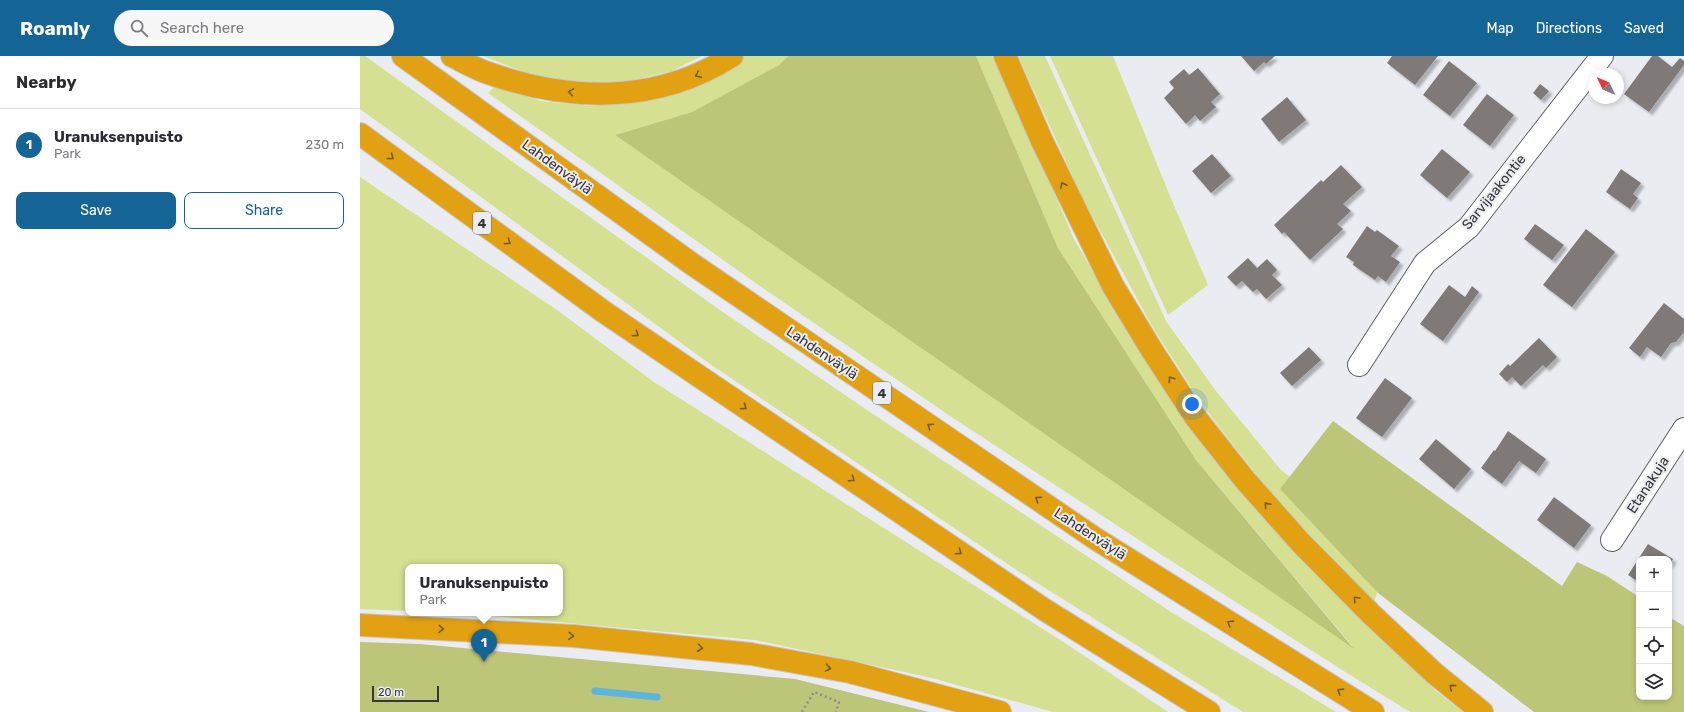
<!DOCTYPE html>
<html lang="en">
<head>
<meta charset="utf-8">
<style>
  :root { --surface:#fff; --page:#f7f7f7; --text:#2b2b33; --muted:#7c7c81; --line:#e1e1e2; --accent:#156496 }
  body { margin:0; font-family:Rubik,sans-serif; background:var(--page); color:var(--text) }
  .controls { position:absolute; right:12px; bottom:12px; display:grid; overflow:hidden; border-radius:8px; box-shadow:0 2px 6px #0003 }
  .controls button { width:36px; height:36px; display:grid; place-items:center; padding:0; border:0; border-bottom:1px solid var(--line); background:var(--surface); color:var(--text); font:20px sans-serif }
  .compass { position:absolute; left:1228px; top:12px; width:36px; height:36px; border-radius:50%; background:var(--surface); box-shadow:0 2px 6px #0003; rotate:314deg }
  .scale { position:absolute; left:12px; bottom:10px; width:67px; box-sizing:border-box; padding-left:4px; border:2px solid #363739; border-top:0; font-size:11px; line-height:14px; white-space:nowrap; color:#363739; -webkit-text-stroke:3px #eaecf1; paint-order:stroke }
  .you { position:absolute; left:832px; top:348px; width:14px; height:14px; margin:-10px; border:3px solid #fff; border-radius:50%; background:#1a73e8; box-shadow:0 0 0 6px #1a73e833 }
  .badge { display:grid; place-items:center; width:26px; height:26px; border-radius:50%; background:var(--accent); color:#fff; font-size:13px; font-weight:700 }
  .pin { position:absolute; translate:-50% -33px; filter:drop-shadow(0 1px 2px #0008) }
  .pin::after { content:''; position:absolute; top:21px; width:14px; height:12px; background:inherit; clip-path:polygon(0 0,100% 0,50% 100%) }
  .popup { position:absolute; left:45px; top:508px; width:158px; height:52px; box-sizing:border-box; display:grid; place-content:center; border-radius:8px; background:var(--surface); filter:drop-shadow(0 1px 3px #0005); font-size:13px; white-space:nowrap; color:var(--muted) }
  .popup b { font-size:15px; color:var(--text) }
  .popup::after { content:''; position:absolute; left:50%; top:100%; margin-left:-8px; border:8px solid transparent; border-top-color:var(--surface) }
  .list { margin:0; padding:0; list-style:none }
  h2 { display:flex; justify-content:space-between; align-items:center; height:52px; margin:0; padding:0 16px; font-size:17px }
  h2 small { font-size:13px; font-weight:400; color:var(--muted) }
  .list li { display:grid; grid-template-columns:26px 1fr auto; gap:12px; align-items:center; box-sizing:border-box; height:72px; padding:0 16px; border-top:1px solid var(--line) }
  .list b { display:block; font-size:15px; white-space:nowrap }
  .list p { margin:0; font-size:13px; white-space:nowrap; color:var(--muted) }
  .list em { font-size:13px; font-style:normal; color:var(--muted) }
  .actions { display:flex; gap:8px; padding:12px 16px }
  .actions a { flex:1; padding:9px 0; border:1px solid var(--accent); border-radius:8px; text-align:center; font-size:14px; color:var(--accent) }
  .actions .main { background:var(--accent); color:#fff }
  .icon { flex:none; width:22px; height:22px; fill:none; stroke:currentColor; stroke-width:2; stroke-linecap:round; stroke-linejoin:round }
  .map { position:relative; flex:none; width:1324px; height:656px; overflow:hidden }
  header { display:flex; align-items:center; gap:24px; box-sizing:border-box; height:56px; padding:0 20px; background:var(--accent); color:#fff }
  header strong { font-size:19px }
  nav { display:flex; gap:22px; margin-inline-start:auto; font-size:14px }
  .search { width:280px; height:36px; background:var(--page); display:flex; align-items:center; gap:10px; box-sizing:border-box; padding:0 14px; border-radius:22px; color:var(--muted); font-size:15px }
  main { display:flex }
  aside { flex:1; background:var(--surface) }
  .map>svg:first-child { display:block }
</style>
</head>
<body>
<header>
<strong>Roamly</strong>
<div class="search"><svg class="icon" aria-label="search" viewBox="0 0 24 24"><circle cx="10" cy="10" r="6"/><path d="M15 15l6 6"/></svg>Search here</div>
<nav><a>Map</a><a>Directions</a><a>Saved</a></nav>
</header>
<main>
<aside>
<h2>Nearby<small></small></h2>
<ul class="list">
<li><span class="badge">1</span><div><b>Uranuksenpuisto</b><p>Park</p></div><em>230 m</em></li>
</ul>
<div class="actions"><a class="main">Save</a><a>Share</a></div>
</aside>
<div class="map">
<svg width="1324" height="656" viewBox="0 0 1324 656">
  <defs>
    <filter id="shadow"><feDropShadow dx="3.5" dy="3.5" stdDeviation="1" flood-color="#0004"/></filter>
  </defs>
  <rect width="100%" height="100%" fill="#eaecf1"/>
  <!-- green -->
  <path fill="#d6e093" d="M0 0H5L357 252 507 354 811 556 976 656H883L655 513 350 308 0 53Z
    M123 0H342L312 15 265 26 216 27 164 16Z
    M384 0H428L419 9 332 56 255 79 993 591 836 404 698 192 616 0H635L714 183 763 267 965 524 1076 635 1103 656H1050L990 619 805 501 593 362 397 228 128 37 135 30 181 45 230 50 295 43 360 16Z
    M658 0H685L806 265 856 335 921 414 1029 496 1014 547 913 440 843 350 792 270 723 143Z
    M690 0H753L810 140 848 229 808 259Z
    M0 121 197 254 294 326 705 587 808 656H693L572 622 395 584 122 559 91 557H200V511H48V555L0 553Z"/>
  <!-- forest -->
  <path fill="#bdc678" d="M428 0H616L698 192 836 404 994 593 255 79 332 56 419 9Z
    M973 365 1202 530 1217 506 1247 520 1279 541V641H1309V561L1324 570V656H1174L1018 537 920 433Z
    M0 586 60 588 435 623 569 656H0Z"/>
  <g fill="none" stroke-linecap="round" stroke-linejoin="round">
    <!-- stream -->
    <path stroke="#5eb5dc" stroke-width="7" d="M235 635 297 641"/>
  </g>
  <!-- building -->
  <path fill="#7f7a77" filter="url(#shadow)" d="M881 0H915L906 8 904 6 894 15Z
    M1032 0H1078L1055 29 1027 7Z
    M1292 0H1298L1312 11 1320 2 1324 5V9L1289 56 1264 38Z
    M1089 5 1117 27 1090 60 1063 39Z
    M838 12 860 38 851 46 856 51 840 65 835 59 826 68 804 42 814 32 809 26 824 13 829 19Z
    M1180 28 1189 35 1181 44 1173 37Z
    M1127 38 1154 59 1130 90 1103 69Z
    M927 41 946 64 919 86 901 63Z
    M1082 93 1110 116 1087 142 1060 119Z
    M852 98 871 120 851 137 832 115Z
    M981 109 1002 131 983 148 991 155 977 168 983 173 950 204 924 176 922 178 914 169 961 124 963 126Z
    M1261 113 1281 127 1273 138 1278 142 1270 153 1246 136Z
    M1175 168 1204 189 1192 204 1164 183Z
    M1007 170 1015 176 1017 174 1039 190 1031 200 1040 206 1026 226 1018 220 1015 224 993 209 994 206 986 201Z
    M1226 173 1255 196 1212 251 1183 229Z
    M888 202 897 212 907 203 917 214 912 219 922 229 906 243 897 233 893 236 882 225 876 230 867 221Z
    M1089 229 1105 241 1112 230 1119 236 1083 285 1060 268Z
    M1304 247 1324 263V276L1316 286 1311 287 1301 301 1287 291 1280 301 1269 292Z
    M1179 282 1197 301 1186 312 1183 309 1161 330 1152 321 1147 326 1139 318 1148 308 1150 310Z
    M949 291 961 304 932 330 920 317Z
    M1025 322 1052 342 1022 381 996 362Z
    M1148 375 1186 403 1176 417 1159 405 1142 428 1121 412 1134 394 1135 395Z
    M1076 383 1111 413 1094 433 1059 403Z
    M1194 441 1231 469 1214 492 1177 464Z
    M1288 488 1313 503 1309 510V503H1279V526L1268 519Z"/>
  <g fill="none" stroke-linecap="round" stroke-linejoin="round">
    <!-- street casing -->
    <g stroke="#5f6165" stroke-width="24">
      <path id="street" d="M999 309 1065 207 1109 171 1242 0
        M1252 484 1324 373"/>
    </g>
    <!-- highway casing -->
    <g stroke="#c7c7c8" stroke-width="24">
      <path id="highway" d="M43 0 332 208 736 483 1013 656
        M92 0C104 6 116 13 128 17 210 46 297 48 372 0
        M645 0 682 85 753 230 793 296 836 362 885 424 941 487 1011 558 1074 617 1122 656
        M0 78 244 256 685 554 849 656
        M0 569 214 580 391 598 490 616 640 656"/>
    </g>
    <!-- path -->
    <path stroke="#8b8d90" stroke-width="2.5" stroke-dasharray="2 3" stroke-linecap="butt" d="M442 656 454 636 479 646 476 656"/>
    <!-- street -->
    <use href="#street" stroke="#fff" stroke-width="22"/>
    <!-- highway -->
    <use href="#highway" stroke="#e2a013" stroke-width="22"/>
  </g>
  <!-- one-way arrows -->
  <defs><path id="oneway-chevron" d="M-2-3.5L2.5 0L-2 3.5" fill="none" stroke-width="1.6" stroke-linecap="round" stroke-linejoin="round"/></defs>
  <g stroke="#725c2c">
    <use href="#oneway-chevron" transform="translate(338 19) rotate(155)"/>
    <use href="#oneway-chevron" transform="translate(211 36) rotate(-171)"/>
    <use href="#oneway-chevron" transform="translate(31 101) rotate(36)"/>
    <use href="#oneway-chevron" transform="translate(703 129) rotate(-116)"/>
    <use href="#oneway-chevron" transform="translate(148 186) rotate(36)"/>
    <use href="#oneway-chevron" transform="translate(276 278) rotate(34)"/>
    <use href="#oneway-chevron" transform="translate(811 323) rotate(-124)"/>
    <use href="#oneway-chevron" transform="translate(384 351) rotate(34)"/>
    <use href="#oneway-chevron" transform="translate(570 370) rotate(-146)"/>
    <use href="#oneway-chevron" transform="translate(492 423) rotate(34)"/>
    <use href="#oneway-chevron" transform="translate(678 443) rotate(-146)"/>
    <use href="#oneway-chevron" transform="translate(907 449) rotate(-131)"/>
    <use href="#oneway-chevron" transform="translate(599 496) rotate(34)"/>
    <use href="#oneway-chevron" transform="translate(996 543) rotate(-134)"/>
    <use href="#oneway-chevron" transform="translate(870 567) rotate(-148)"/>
    <use href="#oneway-chevron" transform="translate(81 573) rotate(3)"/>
    <use href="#oneway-chevron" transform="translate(211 580) rotate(4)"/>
    <use href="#oneway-chevron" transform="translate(340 592) rotate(7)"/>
    <use href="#oneway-chevron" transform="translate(468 612) rotate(10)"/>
    <use href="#oneway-chevron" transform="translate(1092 631) rotate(-140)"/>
    <use href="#oneway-chevron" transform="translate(980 635) rotate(-148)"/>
  </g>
  <g text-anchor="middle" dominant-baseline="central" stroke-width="4" stroke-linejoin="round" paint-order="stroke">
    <!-- shield labels -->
    <g fill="#eaecf1" stroke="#6c6d70" stroke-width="1">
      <rect x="113" y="156" width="18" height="22" rx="3"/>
      <rect x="513" y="326" width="18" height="22" rx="3"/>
    </g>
    <g font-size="13" font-weight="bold" fill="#363739">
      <text x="122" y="167">4</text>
      <text x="522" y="337">4</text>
    </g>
    <!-- street labels -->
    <g font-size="14" fill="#363739" stroke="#eaecf1">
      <text transform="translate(197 111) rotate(36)">Lahdenväylä</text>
      <text transform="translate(1134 136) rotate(-51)">Sarvijaakontie</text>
      <text transform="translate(462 297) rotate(34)">Lahdenväylä</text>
      <text transform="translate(1288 429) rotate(-57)">Etanakuja</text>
      <text transform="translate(730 478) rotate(33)">Lahdenväylä</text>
    </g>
  </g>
</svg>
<div class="controls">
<button>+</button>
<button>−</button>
<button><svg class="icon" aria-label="locate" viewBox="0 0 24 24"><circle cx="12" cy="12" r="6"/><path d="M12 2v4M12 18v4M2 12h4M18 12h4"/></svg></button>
<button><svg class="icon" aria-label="layers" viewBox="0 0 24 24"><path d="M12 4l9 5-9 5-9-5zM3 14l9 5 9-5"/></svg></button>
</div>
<svg class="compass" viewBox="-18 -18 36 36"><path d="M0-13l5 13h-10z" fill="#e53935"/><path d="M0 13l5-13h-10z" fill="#7c7c81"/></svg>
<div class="scale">20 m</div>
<div class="you"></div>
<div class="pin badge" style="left:124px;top:606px">1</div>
<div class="popup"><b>Uranuksenpuisto</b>Park</div>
</div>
</main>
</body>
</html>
